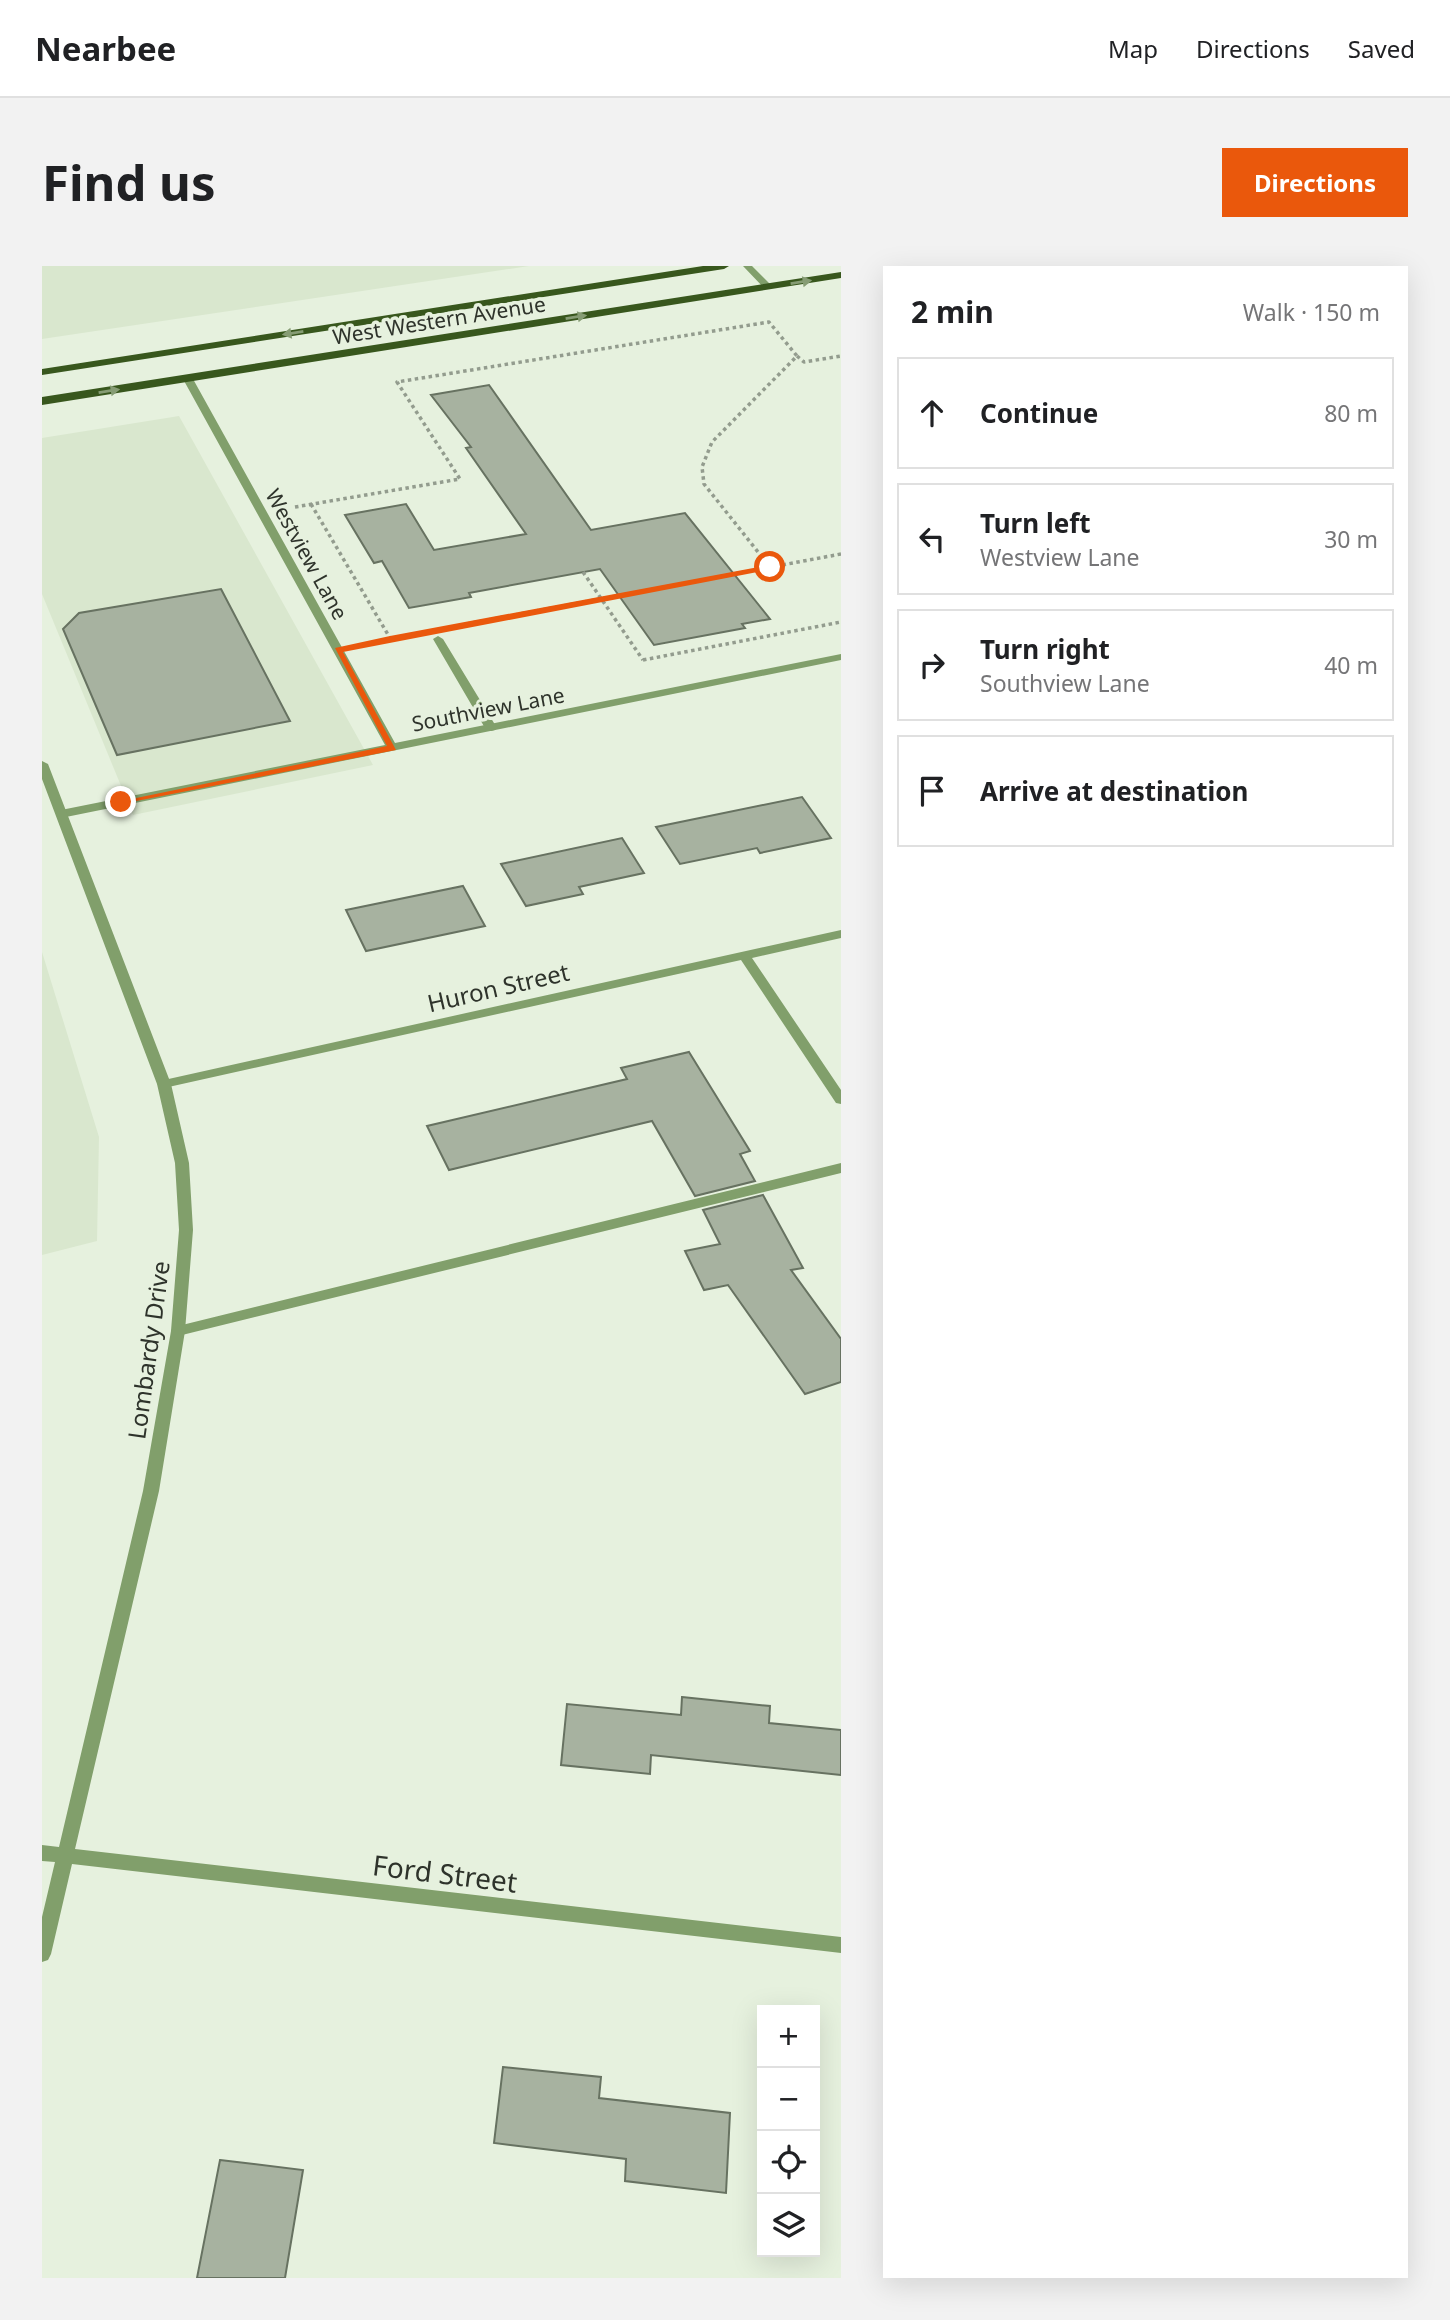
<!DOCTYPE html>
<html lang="en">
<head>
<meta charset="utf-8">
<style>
  :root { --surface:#fff; --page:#f2f2f2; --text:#202124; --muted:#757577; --line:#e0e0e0; --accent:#ea580c }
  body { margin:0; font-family:"Noto Sans",sans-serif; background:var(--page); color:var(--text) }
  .controls { position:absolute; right:21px; bottom:21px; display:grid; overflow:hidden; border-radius:0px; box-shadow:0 7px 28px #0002 }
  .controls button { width:63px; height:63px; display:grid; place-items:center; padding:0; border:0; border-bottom:2px solid var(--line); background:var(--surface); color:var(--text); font:35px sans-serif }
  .stop { position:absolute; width:21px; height:21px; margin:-16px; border:5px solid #ea580c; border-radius:50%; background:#fff }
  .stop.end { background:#ea580c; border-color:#fff; box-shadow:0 2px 7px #0008 }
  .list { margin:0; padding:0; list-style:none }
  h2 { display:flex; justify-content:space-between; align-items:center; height:91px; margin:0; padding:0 28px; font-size:30px }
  h2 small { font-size:23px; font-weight:400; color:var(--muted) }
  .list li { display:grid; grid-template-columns:46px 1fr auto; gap:21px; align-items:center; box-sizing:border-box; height:112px; margin:0 14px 14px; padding:0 14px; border:2px solid var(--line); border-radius:0px }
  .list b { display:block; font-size:26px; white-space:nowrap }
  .list p { margin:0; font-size:23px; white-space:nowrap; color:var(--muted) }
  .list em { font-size:23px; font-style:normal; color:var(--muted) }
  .icon { flex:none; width:38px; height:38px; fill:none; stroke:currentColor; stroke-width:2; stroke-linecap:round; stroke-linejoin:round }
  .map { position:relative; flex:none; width:799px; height:2012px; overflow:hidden; border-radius:0px }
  header { display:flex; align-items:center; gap:42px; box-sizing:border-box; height:98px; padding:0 35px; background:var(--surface); border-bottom:2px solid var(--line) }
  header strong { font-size:33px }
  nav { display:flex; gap:38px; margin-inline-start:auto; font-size:24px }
  .intro { display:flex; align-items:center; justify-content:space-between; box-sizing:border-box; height:168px; padding:0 42px }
  h1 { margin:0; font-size:49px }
  .button { padding:18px 32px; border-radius:0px; background:var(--accent); color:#fff; font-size:24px; font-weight:700 }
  main { display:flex; gap:42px; padding:0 42px }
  aside { flex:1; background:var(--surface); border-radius:0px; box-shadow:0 7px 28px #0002 }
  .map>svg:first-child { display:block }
</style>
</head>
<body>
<header>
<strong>Nearbee</strong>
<nav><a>Map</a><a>Directions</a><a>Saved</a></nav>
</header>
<div class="intro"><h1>Find us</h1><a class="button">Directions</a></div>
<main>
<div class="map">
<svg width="799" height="2012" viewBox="0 0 799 2012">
  <rect width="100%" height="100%" fill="#e6f1de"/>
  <!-- built -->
  <path fill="#d9e7ce" d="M0 0H487L0 73Z
    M137 150 331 499 91 549 0 328V172Z
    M0 686 57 871 55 975 0 989Z"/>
  <!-- building -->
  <path fill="#a7b2a0" stroke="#677261" stroke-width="2" d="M447 119 549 264 643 247 728 353 700 358 703 362 612 379 558 303 427 327 429 331 367 342 340 295 332 297 303 249 364 238 392 284 484 268 424 182 429 181 389 129Z
    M179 323 248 455 75 489 21 363 37 347Z
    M760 531 789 572 718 587 715 582 638 598 614 561Z
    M580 572 602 607 537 621 541 628 484 640 459 598Z
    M421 620 443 660 324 685 304 644Z
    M647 786 708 885 698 888 713 915 653 930 610 855 407 904 385 860 585 813 579 802Z
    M721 929 761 1002 749 1004 799 1073V1116L763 1128 686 1019 662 1024 643 985 678 978 661 944Z
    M640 1431 728 1440 727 1457 799 1464V1509L609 1489 608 1508 519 1499 525 1438 639 1449Z
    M461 1801 559 1811 557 1832 688 1847 684 1927 583 1915 584 1893 452 1877Z
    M178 1894 261 1904 243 2012H155Z"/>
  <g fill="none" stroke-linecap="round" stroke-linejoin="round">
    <!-- path -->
    <path stroke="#939c8e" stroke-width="3.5" stroke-dasharray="3.5 3.5" stroke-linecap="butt" d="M755 90 762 96 799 90
      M269 238 348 372
      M253 241 418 213 355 116 727 56 755 90 670 176 660 201 662 218 728 301
      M541 306 601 394
      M424 358 799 288
      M328 377 367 369
      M601 394 799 356"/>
    <!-- service -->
    <path fill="#819f6b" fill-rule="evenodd" d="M701 0H710L729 19V23H723Z
      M396 370 401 373 455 462 453 464 449 465 443 462 391 373Z
      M799 897V907L136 1070 131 1069 129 1065 131 1061 136 1060Z"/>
    <!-- minor -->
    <path fill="#819f6b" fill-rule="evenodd" d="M146 110 151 113 353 477 799 388V394L19 552 15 550V546L19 544 343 479 141 113Z
      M799 664V672L710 692 799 824V838L794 837 699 694 122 822 115 818 122 814Z"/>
    <!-- tertiary -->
    <path fill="#819f6b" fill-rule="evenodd" d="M0 495 6 498 129 818 147 897 151 964 143 1065 117 1225 33 1583 799 1671V1687L30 1598 9 1688 6 1694 0 1696V1651L13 1596 0 1595V1579L17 1581 101 1225 129 1065 137 964 133 897 115 818 0 513Z"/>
    <!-- primary -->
    <path fill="#38571d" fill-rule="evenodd" d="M661 0H687L682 3 0 109V103Z
      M799 6V12L0 139V131Z"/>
  </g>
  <!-- one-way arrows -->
  <defs><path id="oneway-solid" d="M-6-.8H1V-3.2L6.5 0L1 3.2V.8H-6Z" transform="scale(1.75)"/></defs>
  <g fill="#869c74">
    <use href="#oneway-solid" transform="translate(759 16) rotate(-9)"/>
    <use href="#oneway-solid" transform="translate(534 51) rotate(-9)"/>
    <use href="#oneway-solid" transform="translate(251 67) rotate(171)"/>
    <use href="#oneway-solid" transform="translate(67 125) rotate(-9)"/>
  </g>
  <!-- route -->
  <path fill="#ea580c" d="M728 299 731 303 301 386 354 484 79 538 75 536 345 480 293 382 348 370Z"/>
  <g text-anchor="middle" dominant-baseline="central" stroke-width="7" stroke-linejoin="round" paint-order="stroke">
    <!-- far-street labels -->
    <g font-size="21" fill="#2e332b" stroke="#e6f1de">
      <text transform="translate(397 54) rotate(-9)">West Western Avenue</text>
      <text transform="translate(265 288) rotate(61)">Westview Lane</text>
      <text transform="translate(446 443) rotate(-11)">Southview Lane</text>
    </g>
    <!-- street labels -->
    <g font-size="24" fill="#2e332b" stroke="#e6f1de">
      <text transform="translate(456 721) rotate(-13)">Huron Street</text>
      <text transform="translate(106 1084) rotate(-82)">Lombardy Drive</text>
    </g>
    <!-- near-street labels -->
    <g font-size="28" fill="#2e332b" stroke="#e6f1de">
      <text transform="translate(403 1607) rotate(7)">Ford Street</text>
    </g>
  </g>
</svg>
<div class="controls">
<button>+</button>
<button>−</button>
<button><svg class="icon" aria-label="locate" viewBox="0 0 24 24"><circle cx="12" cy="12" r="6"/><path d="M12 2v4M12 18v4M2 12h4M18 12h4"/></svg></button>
<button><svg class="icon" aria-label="layers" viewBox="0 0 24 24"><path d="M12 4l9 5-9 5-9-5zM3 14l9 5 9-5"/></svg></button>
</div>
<div class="stop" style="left:728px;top:301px"></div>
<div class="stop end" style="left:79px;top:536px"></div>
</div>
<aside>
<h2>2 min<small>Walk · 150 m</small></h2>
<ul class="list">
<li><svg class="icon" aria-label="ahead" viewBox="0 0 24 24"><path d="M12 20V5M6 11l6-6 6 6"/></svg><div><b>Continue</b></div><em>80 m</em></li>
<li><svg class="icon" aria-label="left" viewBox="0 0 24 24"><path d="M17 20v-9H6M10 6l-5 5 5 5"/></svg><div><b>Turn left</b><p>Westview Lane</p></div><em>30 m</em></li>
<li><svg class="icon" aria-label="right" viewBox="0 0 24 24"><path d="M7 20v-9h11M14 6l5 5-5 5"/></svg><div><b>Turn right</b><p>Southview Lane</p></div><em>40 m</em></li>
<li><svg class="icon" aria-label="arrive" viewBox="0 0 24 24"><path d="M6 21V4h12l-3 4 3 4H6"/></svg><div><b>Arrive at destination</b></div></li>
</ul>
</aside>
</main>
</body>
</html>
